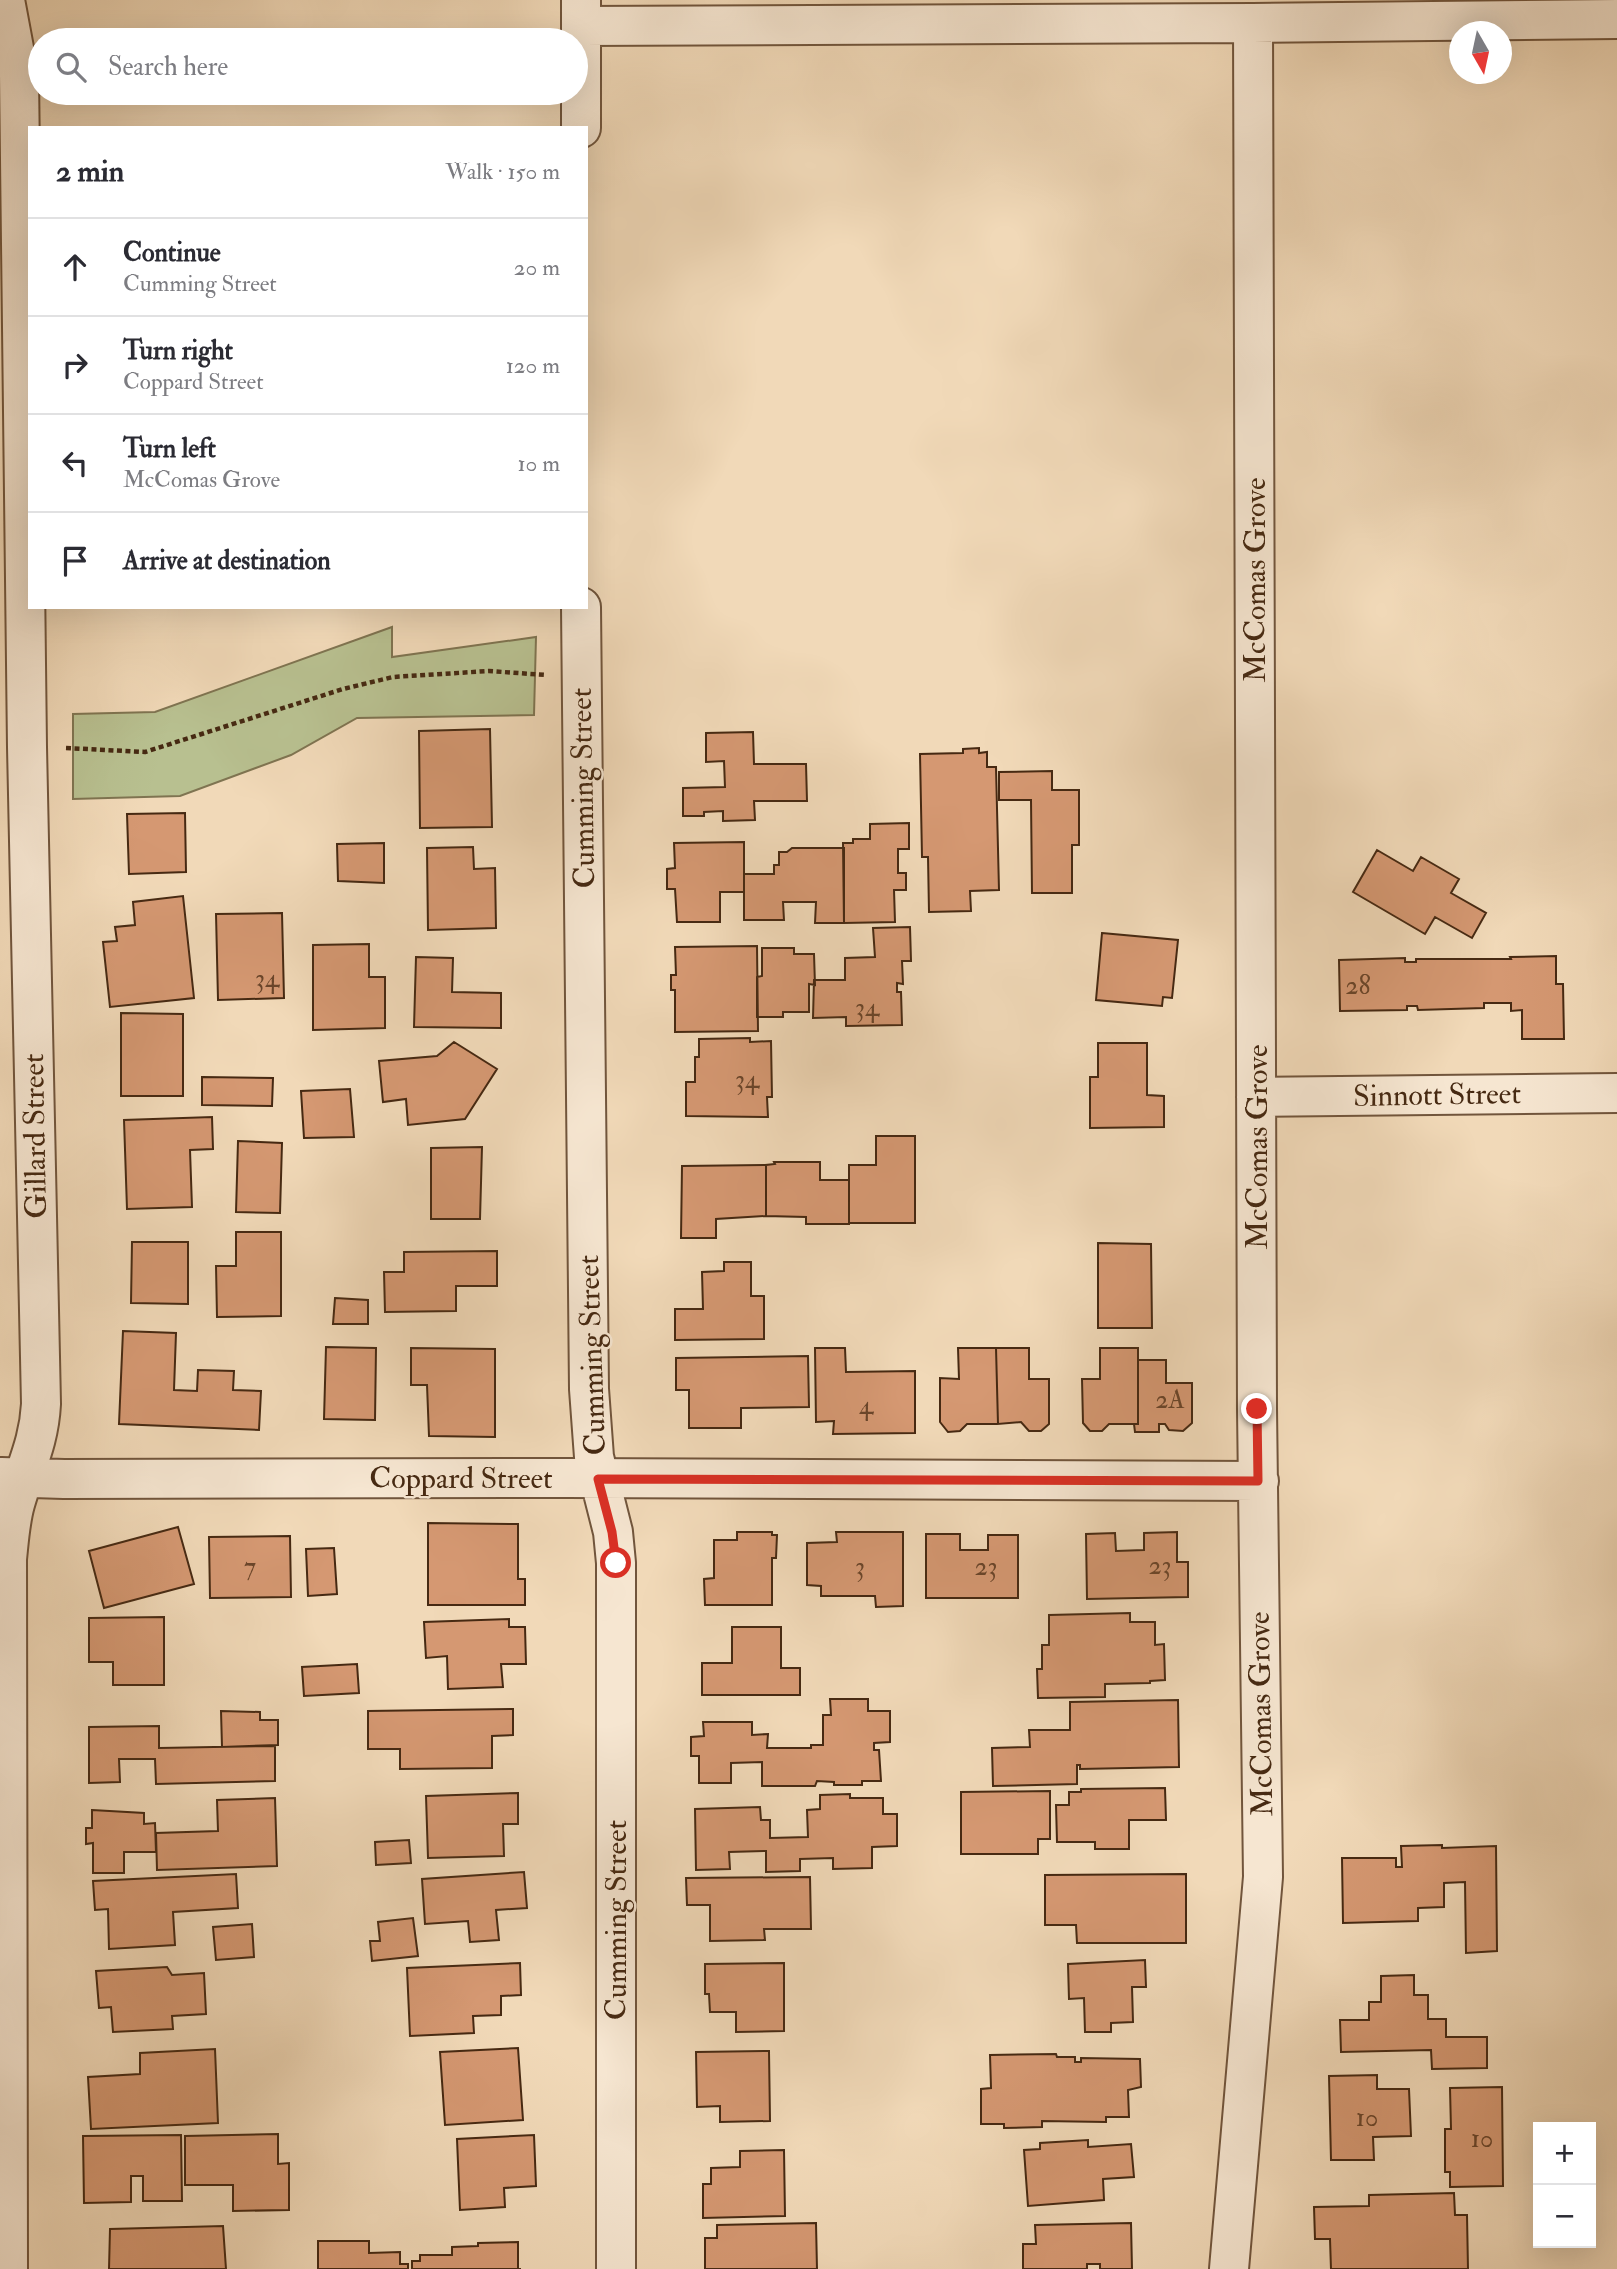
<!DOCTYPE html>
<html lang="en">
<head>
<meta charset="utf-8">
<style>
  :root { --surface:#fff; --page:#f7f7f7; --text:#2b2b33; --muted:#7c7c81; --line:#e1e1e2 }
  body { margin:0; font-family:"IM FELL Double Pica",serif; background:var(--page); color:var(--text) }
  .controls { position:absolute; right:21px; bottom:21px; display:grid; overflow:hidden; border-radius:0px; box-shadow:0 7px 28px #0002 }
  .controls button { width:63px; height:63px; display:grid; place-items:center; padding:0; border:0; border-bottom:2px solid var(--line); background:var(--surface); color:var(--text); font:35px sans-serif }
  .compass { position:absolute; left:1449px; top:21px; width:63px; height:63px; border-radius:50%; background:var(--surface); box-shadow:0 7px 28px #0002; rotate:171deg }
  .stop { position:absolute; width:21px; height:21px; margin:-16px; border:5px solid #d93025; border-radius:50%; background:#fff }
  .stop.end { background:#d93025; border-color:#fff; box-shadow:0 2px 7px #0008 }
  .list { margin:0; padding:0; list-style:none }
  h2 { display:flex; justify-content:space-between; align-items:center; height:91px; margin:0; padding:0 28px; font-size:30px }
  h2 small { font-size:23px; font-weight:400; color:var(--muted) }
  .list li { display:grid; grid-template-columns:46px 1fr auto; gap:21px; align-items:center; box-sizing:border-box; height:98px; padding:0 28px; border-top:2px solid var(--line) }
  .list b { display:block; font-size:26px; white-space:nowrap }
  .list p { margin:0; font-size:23px; white-space:nowrap; color:var(--muted) }
  .list em { font-size:23px; font-style:normal; color:var(--muted) }
  .icon { flex:none; width:38px; height:38px; fill:none; stroke:currentColor; stroke-width:2; stroke-linecap:round; stroke-linejoin:round }
  .map { position:relative; flex:none; width:1617px; height:2269px; overflow:hidden }
  .search { position:absolute; background:var(--surface); box-shadow:0 7px 28px #0002; left:28px; top:28px; width:560px; height:77px; display:flex; align-items:center; gap:18px; box-sizing:border-box; padding:0 24px; border-radius:38px; color:var(--muted); font-size:26px }
  .panel { position:absolute; background:var(--surface); box-shadow:0 7px 28px #0002; left:28px; top:126px; width:560px; height:483px; border-radius:0px }
  .map>svg:first-child { display:block }
</style>
</head>
<body>
<div class="map">
<svg width="1617" height="2269" viewBox="0 0 1617 2269">
  <rect width="100%" height="100%" fill="#f1d9b8"/>
  <filter id="stains"><feTurbulence type="fractalNoise" baseFrequency=".00286" numOctaves="4"/><feColorMatrix values="0 0 0 0 .2 0 0 0 0 .09 0 0 0 0 .02 0 0 0 .5 -.17"/></filter>
  <radialGradient id="worn" r=".72"><stop offset=".6" stop-color="#630" stop-opacity="0"/><stop offset="1" stop-color="#630" stop-opacity=".3"/></radialGradient>
  <!-- green -->
  <path fill="#b8c090" stroke="#7f7451" stroke-width="2" d="M392 627V657L536 637 534 715 357 718 291 755 180 796 73 799V714L155 712Z"/>
  <!-- building -->
  <path fill="#d59872" stroke="#462912" stroke-width="2" d="M490 729 492 827 420 828 419 731Z
    M753 732 754 764H806L807 801H754L755 820 723 821V811L704 812V816H683V788L725 787 724 761 706 762V733Z
    M979 748V753L987 752V767H996L999 890 970 891 971 911 929 912 928 857H922L920 754 963 753V749Z
    M1052 771V790H1079V845H1072V893H1032L1031 800H999V772Z
    M185 813 186 872 129 874 127 814Z
    M909 823V849H898V873H906V890H894L895 922 844 923 843 843H853V839H870V824Z
    M744 842V892H720V922H677L675 889H667V869L675 868 674 843Z
    M384 843V883L338 881 337 844Z
    M473 847 474 869 495 868 496 928 428 930 427 848Z
    M792 848H844V923H815L816 902H783L784 920H744V874H774V865H779V852H787Z
    M1377 850 1413 871 1421 857 1459 879 1451 893 1486 913 1472 938 1435 917 1425 934 1353 892Z
    M183 896 194 998 110 1007 103 942 117 941 115 927 135 925 133 902Z
    M282 913 284 998 218 1000 216 914Z
    M910 927 911 961H902L903 984 897 983V992H901L902 1025 846 1026V1017L813 1018 814 980H845V958L875 957 873 928Z
    M1102 933 1178 940 1172 998 1163 997 1162 1006 1096 1000Z
    M369 944V977H385V1028L313 1030V945Z
    M757 946 758 1031 675 1032V990H671V975H676L675 947Z
    M762 948H794V954H814L815 985 809 984V1012H783V1017H757V977L762 976Z
    M1556 956V984H1563L1564 1039H1522V1010L1511 1011V1003H1484V1008L1418 1010 1417 1006H1407V1010L1340 1011 1339 960 1405 958V962H1416V959H1511L1510 957Z
    M416 957 453 958 452 992 501 993V1028L414 1027Z
    M121 1013 183 1014V1096H121Z
    M750 1038V1042L771 1041 772 1097H767L768 1117 686 1116V1082H695V1057H699V1039Z
    M454 1042 497 1069 465 1119 408 1125 406 1099 383 1102 379 1061 437 1056Z
    M1098 1043H1147V1095L1164 1096V1127L1090 1128V1077H1098Z
    M202 1077 273 1078 272 1106 202 1105Z
    M350 1089 354 1137 304 1138 301 1091Z
    M212 1117 213 1149 190 1150 192 1207 127 1209 124 1120Z
    M876 1136H915V1223H849V1165H876Z
    M238 1141 282 1143 280 1213 236 1212Z
    M482 1147 480 1219H431V1148Z
    M774 1162H820V1180H849V1224H806V1217L766 1216V1165L775 1164Z
    M766 1165V1216L716 1219V1238H681L682 1166Z
    M236 1232H281V1316L217 1317 216 1266H236Z
    M132 1242H188V1304L131 1303Z
    M1098 1243 1151 1244 1152 1328H1098Z
    M497 1251V1286H456V1311L385 1312 384 1272H404V1252Z
    M724 1262H751V1296H764V1339L675 1340V1309H703L702 1272 724 1271Z
    M335 1298 368 1300V1324H333Z
    M123 1331 176 1333 174 1390 197 1391 198 1370 234 1371 233 1390 261 1391 259 1430 119 1424Z
    M326 1347 376 1348 375 1420 324 1419Z
    M411 1348 495 1349V1437L429 1436 427 1385H411Z
    M815 1348H845L846 1372 915 1371V1433L833 1434 834 1421 816 1422Z
    M958 1348H996L998 1424H967L960 1431 948 1432 940 1422V1378L959 1379Z
    M996 1348H1029V1379H1049V1424L1041 1431H1029L1021 1422 998 1424Z
    M1100 1348H1138V1424H1109L1102 1431H1090L1083 1423 1082 1379H1100Z
    M808 1356 809 1407 741 1408V1428H689V1390H676V1358Z
    M1138 1360H1166V1383H1192V1423L1183 1431 1169 1430 1165 1424H1159V1432H1135L1134 1424H1138Z
    M428 1523 518 1524V1579H525V1605H428Z
    M178 1527 194 1584 104 1608 89 1551Z
    M737 1532H772V1535H777L776 1558H772V1605H705L704 1579 714 1578V1540H737Z
    M836 1532H903V1606L876 1607 875 1596H821V1586L807 1585V1543L837 1542Z
    M1177 1532V1562H1188V1597L1087 1599 1086 1534 1115 1533 1116 1551 1144 1550V1533Z
    M926 1534H960V1550H988V1535H1018V1598H926Z
    M290 1536 291 1597 210 1598 209 1537Z
    M334 1548 337 1594 308 1596 306 1549Z
    M1130 1613V1622H1155V1645L1164 1644 1165 1680 1150 1681V1683L1105 1684V1697L1038 1698 1037 1669H1042V1645H1049V1615Z
    M164 1617V1685H113V1662H89V1618Z
    M509 1619V1627H525L526 1664H501L503 1687 448 1689 447 1656 426 1658 424 1622Z
    M732 1627H781V1668H800V1695H702V1663H732Z
    M357 1664 359 1693 304 1696 302 1667Z
    M830 1699H868V1711H890V1742L874 1743V1750H879L881 1781H862V1785H834V1782L817 1781 815 1786H762V1762L731 1763V1783H699V1756H691V1737L704 1736 703 1722H752V1735L768 1734 767 1748H811V1745H823V1715H831Z
    M1178 1700 1179 1767 1080 1769V1765H1077V1784L993 1786 992 1748 1030 1747 1029 1730H1070V1702Z
    M513 1709V1735L492 1736V1768L400 1769V1749H368V1711Z
    M221 1711 260 1712V1720H278V1745L222 1747Z
    M159 1726V1748L275 1746V1781L156 1784 155 1759H119L120 1782 89 1783V1727Z
    M1165 1788 1166 1820H1129V1849H1095V1842H1057L1056 1805H1069V1792H1081V1789Z
    M1050 1791V1839H1038V1854H961V1792Z
    M518 1793V1824H503L504 1856 428 1858 426 1796Z
    M850 1794V1798H883V1814H897V1846L872 1847V1868L833 1869V1858L800 1859V1871L766 1872V1851L729 1852 730 1869 696 1870 695 1809 760 1807 761 1820H770V1838L808 1837 807 1810 820 1809V1795Z
    M275 1798 277 1866 157 1870 156 1833 218 1831 217 1800Z
    M92 1810 144 1813V1824L155 1823 156 1852H124V1873H93V1843L86 1844V1828H92Z
    M409 1840 411 1863 376 1865 375 1842Z
    M1442 1845V1848L1496 1846 1497 1951 1466 1953 1465 1882 1444 1883V1907L1418 1908V1921L1343 1923 1342 1858H1396V1867H1402L1401 1846Z
    M524 1872 527 1908 496 1910 499 1940 470 1942 468 1921 425 1924 422 1879Z
    M236 1874 238 1908 173 1912 175 1945 109 1949 108 1909 95 1910 93 1881Z
    M1186 1874V1943H1077L1076 1925H1045V1875Z
    M810 1877 811 1929H764L765 1940 710 1941V1905H687L686 1878Z
    M413 1918 418 1956 372 1961 370 1941H380L378 1922Z
    M252 1924 254 1957 216 1960 213 1927Z
    M1145 1960 1146 1987H1132L1133 2022 1111 2023V2032H1085L1084 1998 1069 1999 1068 1964Z
    M520 1963 521 1995 501 1996V2015L473 2016 474 2033 410 2036 407 1968Z
    M784 1963V2031L736 2032V2012H710L709 1994H705V1964Z
    M167 1967 172 1975 204 1973 206 2014 172 2016 173 2029 113 2032 111 2007 99 2008 96 1971Z
    M1414 1975V1995H1428V2019H1446V2037H1487V2068L1432 2069 1431 2050 1341 2052 1340 2020H1369V2002H1381V1976Z
    M518 2048 523 2120 445 2125 440 2052Z
    M215 2049 218 2123 91 2129 88 2077 140 2074V2053Z
    M769 2051 770 2121 720 2122V2106L697 2107 696 2052Z
    M1056 2054 1057 2057H1075V2062H1081V2058L1140 2059 1141 2087 1128 2090 1129 2117H1106V2122L1042 2121V2127L1004 2128V2124H981V2089L991 2088 990 2055Z
    M1377 2075V2089H1409L1411 2136 1373 2137 1374 2160H1331L1329 2076Z
    M1502 2087 1503 2186 1450 2187V2172H1445V2129H1451L1450 2088Z
    M278 2134V2164L289 2163V2210L233 2211V2185H185V2136Z
    M181 2135 182 2201H143V2176H131V2202L84 2203 83 2136Z
    M534 2135 536 2186 504 2188 505 2207 460 2210 457 2139Z
    M1088 2140V2147L1131 2144 1134 2177 1103 2179 1104 2200 1028 2206 1024 2150 1040 2149V2143Z
    M784 2150 785 2216 703 2218V2184H711V2168L740 2167V2151Z
    M1454 2193 1455 2215H1467L1468 2269H1331L1330 2239H1315L1314 2207 1369 2206V2195Z
    M816 2223 817 2269H705V2238H717V2225Z
    M1131 2223 1132 2269H1100V2264H1087V2269H1023V2244H1036L1035 2225Z
    M223 2226 226 2269H109L110 2229Z
    M318 2241H369V2253L400 2252V2264H408V2269H318Z
    M518 2242V2269H521H412V2261H420V2255H452V2247L478 2246V2243Z"/>
  <g fill="none" stroke-linecap="round" stroke-linejoin="round">
    <!-- street casing -->
    <g stroke="#71553c" stroke-width="42">
      <path id="street" d="M5 0 19 75 27 747 41 1404C39 1443 25 1468 15 1504 10 1522 9 1540 7 1559L8 2269
        M581 0V128
        M581 26 1253 23 1617 19
        M581 607 589 1389 594 1457 613 1532 616 1563V2269
        M1256 1097 1617 1093
        M1 1477 64 1479 567 1478 1259 1481
        M1229 2269 1263 1877 1257 1409 1253 23"/>
    </g>
    <!-- path -->
    <path stroke="#462912" stroke-width="4.5" stroke-dasharray="5 3.5" stroke-linecap="butt" d="M66 748 145 752 343 689 393 677 489 671 546 675"/>
    <!-- street -->
    <use href="#street" stroke="#f6e6d1" stroke-width="38"/>
  </g>
  <g fill="none" stroke-linecap="round" stroke-linejoin="round">
    <!-- route -->
    <path stroke="#d93025" stroke-width="9" d="M616 1563 612 1532 598 1479 1258 1481 1257 1409"/>
  </g>
  <g text-anchor="middle" dominant-baseline="central" stroke-width="5" stroke-linejoin="round" paint-order="stroke">
    <!-- number labels -->
    <g font-size="26" fill="#6a452a">
      <text x="267" y="979">34</text>
      <text x="1358" y="986">28</text>
      <text x="867" y="1008">34</text>
      <text x="747" y="1080">34</text>
      <text x="1170" y="1400">2A</text>
      <text x="866" y="1406">4</text>
      <text x="1160" y="1566">23</text>
      <text x="250" y="1567">7</text>
      <text x="860" y="1567">3</text>
      <text x="986" y="1567">23</text>
      <text x="1367" y="2118">10</text>
      <text x="1482" y="2139">10</text>
    </g>
    <!-- street labels -->
    <g font-size="30" fill="#462912" stroke="#f6e6d1">
      <text transform="translate(1255 580) rotate(-90)">McComas Grove</text>
      <text transform="translate(583 788) rotate(-91)">Cumming Street</text>
      <text transform="translate(1437 1095) rotate(-1)">Sinnott Street</text>
      <text transform="translate(35 1136) rotate(-91)">Gillard Street</text>
      <text transform="translate(1257 1147) rotate(-90)">McComas Grove</text>
      <text transform="translate(592 1355) rotate(-92)">Cumming Street</text>
      <text x="461" y="1478">Coppard Street</text>
      <text transform="translate(1261 1714) rotate(-91)">McComas Grove</text>
      <text transform="translate(616 1920) rotate(-90)">Cumming Street</text>
    </g>
  </g>
  <rect width="100%" height="100%" filter="url(#stains)"/>
  <rect width="100%" height="100%" fill="url(#worn)"/>
</svg>
<div class="controls">
<button>+</button>
<button>−</button>
</div>
<svg class="compass" viewBox="-18 -18 36 36"><path d="M0-13l5 13h-10z" fill="#e53935"/><path d="M0 13l5-13h-10z" fill="#7c7c81"/></svg>
<div class="stop" style="left:616px;top:1563px"></div>
<div class="stop end" style="left:1257px;top:1409px"></div>
<div class="search"><svg class="icon" aria-label="search" viewBox="0 0 24 24"><circle cx="10" cy="10" r="6"/><path d="M15 15l6 6"/></svg>Search here</div>
<section class="panel">
<h2>2 min<small>Walk · 150 m</small></h2>
<ul class="list">
<li><svg class="icon" aria-label="ahead" viewBox="0 0 24 24"><path d="M12 20V5M6 11l6-6 6 6"/></svg><div><b>Continue</b><p>Cumming Street</p></div><em>20 m</em></li>
<li><svg class="icon" aria-label="right" viewBox="0 0 24 24"><path d="M7 20v-9h11M14 6l5 5-5 5"/></svg><div><b>Turn right</b><p>Coppard Street</p></div><em>120 m</em></li>
<li><svg class="icon" aria-label="left" viewBox="0 0 24 24"><path d="M17 20v-9H6M10 6l-5 5 5 5"/></svg><div><b>Turn left</b><p>McComas Grove</p></div><em>10 m</em></li>
<li><svg class="icon" aria-label="arrive" viewBox="0 0 24 24"><path d="M6 21V4h12l-3 4 3 4H6"/></svg><div><b>Arrive at destination</b></div></li>
</ul>
</section>
</div>
</body>
</html>
